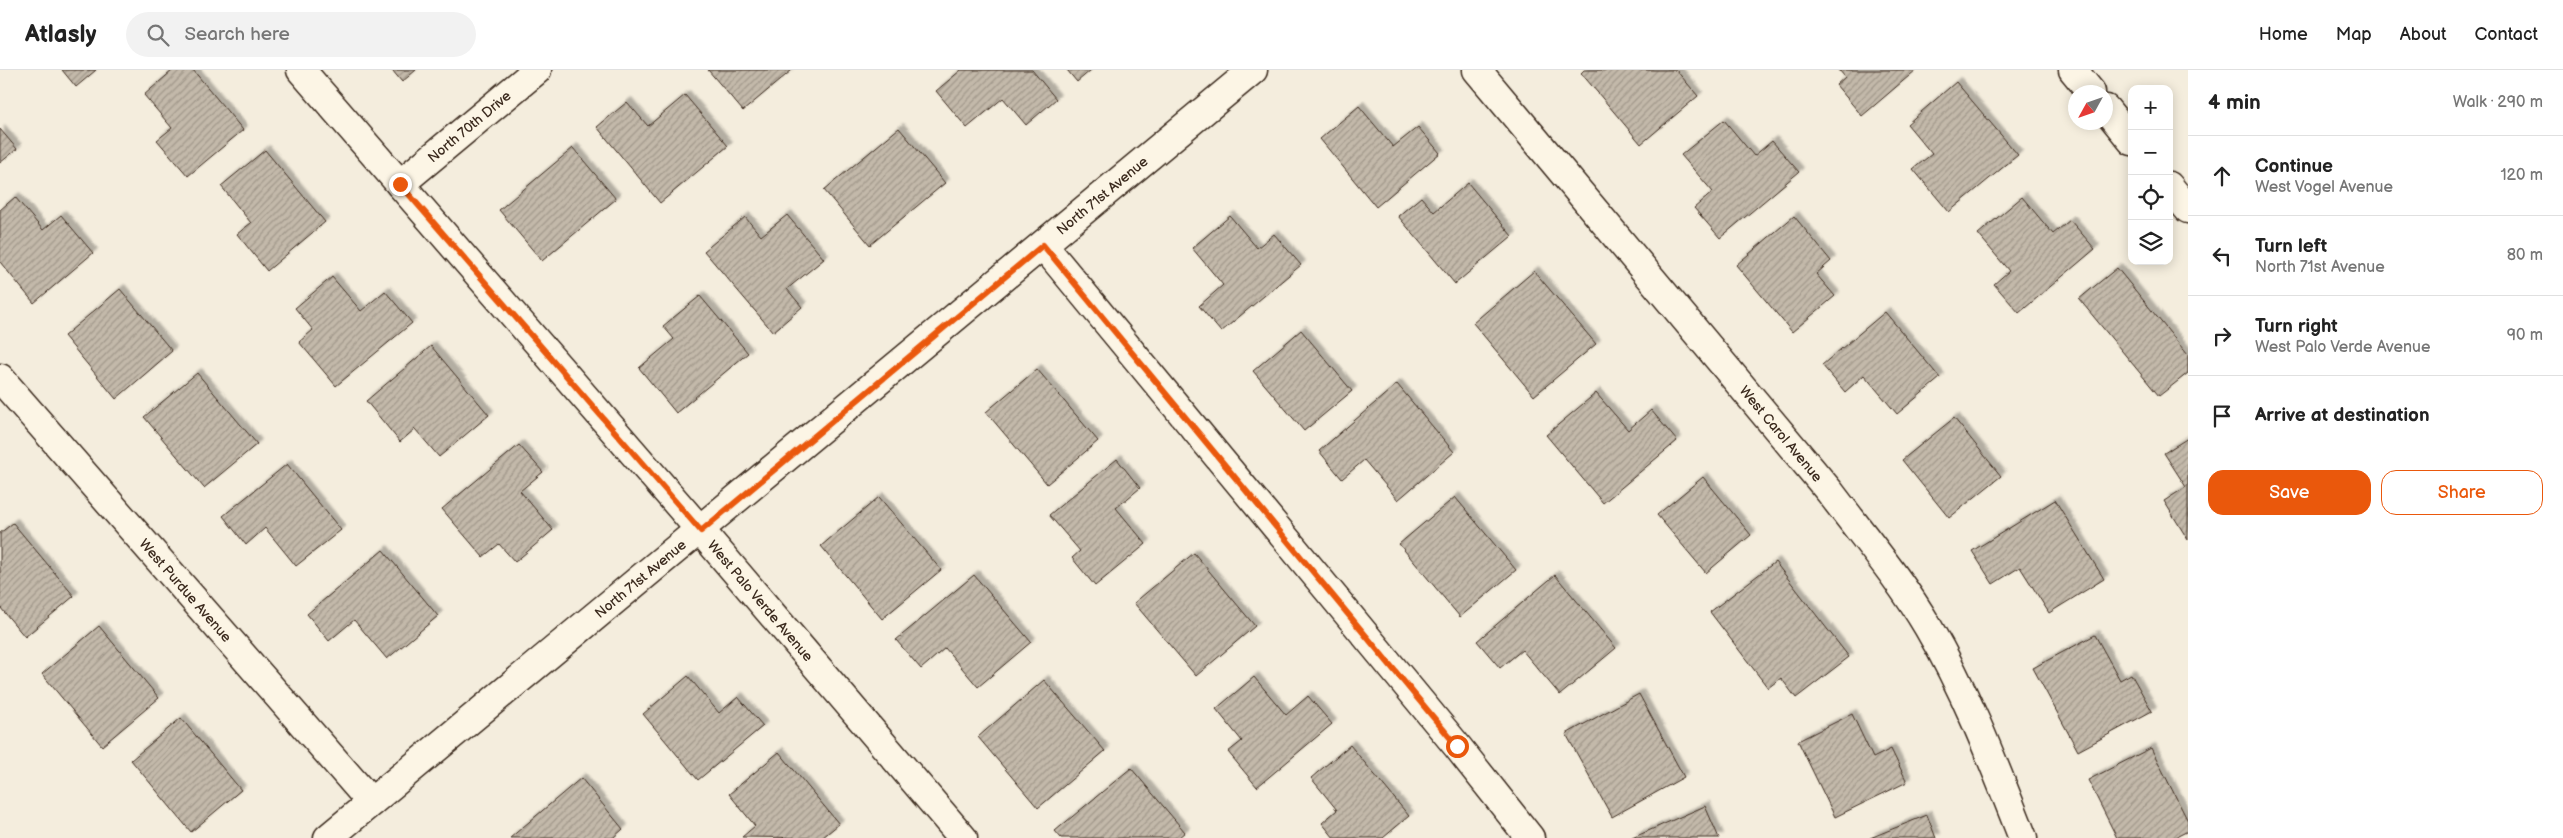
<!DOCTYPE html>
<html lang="en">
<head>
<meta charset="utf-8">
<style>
  :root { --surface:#fff; --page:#f2f2f2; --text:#222; --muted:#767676; --line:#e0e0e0; --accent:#ea580c }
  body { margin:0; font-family:"Balsamiq Sans",sans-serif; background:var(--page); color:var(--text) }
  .controls { position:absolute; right:15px; top:15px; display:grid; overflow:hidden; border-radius:10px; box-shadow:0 2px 12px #0003 }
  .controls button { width:45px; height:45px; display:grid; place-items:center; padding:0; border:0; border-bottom:1px solid var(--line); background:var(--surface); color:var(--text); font:25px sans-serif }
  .compass { position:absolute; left:2068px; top:15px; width:45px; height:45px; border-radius:50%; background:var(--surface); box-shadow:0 2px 12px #0003; rotate:230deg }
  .stop { position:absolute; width:15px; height:15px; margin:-11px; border:4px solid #ea580c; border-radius:50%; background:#fff }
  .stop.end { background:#ea580c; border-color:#fff; box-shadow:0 1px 5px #0008 }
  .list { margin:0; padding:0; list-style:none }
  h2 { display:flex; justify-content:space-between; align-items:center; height:65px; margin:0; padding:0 20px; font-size:21px }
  h2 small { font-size:16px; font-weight:400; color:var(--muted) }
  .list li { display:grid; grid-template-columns:32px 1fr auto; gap:15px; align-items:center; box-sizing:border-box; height:80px; padding:0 20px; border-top:1px solid var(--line) }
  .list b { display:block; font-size:19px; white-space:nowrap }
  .list p { margin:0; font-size:16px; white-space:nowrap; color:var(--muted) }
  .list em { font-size:16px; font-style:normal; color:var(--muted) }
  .actions { display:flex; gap:10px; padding:15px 20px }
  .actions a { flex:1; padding:11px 0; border:1px solid var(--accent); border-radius:15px; text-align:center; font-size:18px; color:var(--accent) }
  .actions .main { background:var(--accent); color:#fff }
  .icon { flex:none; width:28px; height:28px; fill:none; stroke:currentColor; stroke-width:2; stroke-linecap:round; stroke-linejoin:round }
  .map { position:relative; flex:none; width:2188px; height:768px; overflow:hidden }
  header { display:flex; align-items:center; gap:30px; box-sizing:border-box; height:70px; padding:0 25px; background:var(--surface); border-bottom:1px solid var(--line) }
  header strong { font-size:24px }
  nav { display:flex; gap:28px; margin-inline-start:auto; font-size:18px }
  .search { width:350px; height:45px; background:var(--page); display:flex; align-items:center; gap:12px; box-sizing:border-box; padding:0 18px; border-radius:28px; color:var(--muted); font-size:19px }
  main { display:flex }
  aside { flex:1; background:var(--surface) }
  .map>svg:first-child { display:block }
</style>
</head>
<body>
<header>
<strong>Atlasly</strong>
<div class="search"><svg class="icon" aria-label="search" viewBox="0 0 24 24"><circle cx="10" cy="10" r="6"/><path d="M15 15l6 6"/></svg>Search here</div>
<nav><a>Home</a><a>Map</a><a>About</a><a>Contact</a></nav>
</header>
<main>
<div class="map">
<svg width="2188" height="768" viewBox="0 0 2188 768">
  <defs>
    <pattern id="building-hatch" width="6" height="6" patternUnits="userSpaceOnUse" patternTransform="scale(1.25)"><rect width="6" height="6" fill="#c3b9aa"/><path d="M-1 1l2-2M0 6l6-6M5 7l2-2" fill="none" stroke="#a0978a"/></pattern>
    <filter id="shadow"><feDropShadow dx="4.5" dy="-4.5" stdDeviation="1" flood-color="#0004"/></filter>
  </defs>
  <rect width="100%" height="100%" fill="#f4eddd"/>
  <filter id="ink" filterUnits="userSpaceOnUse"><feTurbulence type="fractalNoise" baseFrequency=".02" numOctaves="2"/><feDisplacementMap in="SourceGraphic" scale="10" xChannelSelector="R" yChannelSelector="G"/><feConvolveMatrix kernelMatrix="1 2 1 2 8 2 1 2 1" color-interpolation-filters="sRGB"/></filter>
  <g filter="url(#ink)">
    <!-- building -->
    <path fill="url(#building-hatch)" stroke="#3b2a1e" filter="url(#shadow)" d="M62 0H96L76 17Z
      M173 0H193L243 60 188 106 157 70 172 58 144 25Z
      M392 0H416L402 12Z
      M708 0H792L743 41Z
      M961 0H1032L1056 29 1026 55 1003 28 967 58 936 21Z
      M1067 0H1091L1077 12Z
      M1584 0H1676L1698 26 1641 74 1581 3Z
      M1839 0H1916L1862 46 1836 15 1845 7Z
      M1956 12 2018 85 1949 142 1913 99 1932 84 1907 54Z
      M685 25 728 76 660 133 597 57 627 32 648 56Z
      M1359 36 1393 77 1418 57 1440 83 1376 137 1320 69Z
      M1724 50 1754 86 1772 71 1799 102 1720 168 1694 138 1713 122 1681 85Z
      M899 58 945 113 870 175 824 120Z
      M0 59 17 79 0 93Z
      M573 78 616 129 542 191 499 140Z
      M265 80 325 152 267 201 237 164 251 153 221 116Z
      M1468 113 1512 166 1455 214 1398 146 1421 127 1434 142Z
      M15 127 43 160 61 145 93 183 34 233 0 192V140Z
      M2022 127 2053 164 2070 150 2095 179 2019 243 1994 214 2009 201 1978 164Z
      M787 145 824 189 787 219 802 237 773 262 704 181 745 147 761 166Z
      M1230 146 1257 178 1274 164 1301 195 1221 262 1199 236 1223 215 1192 178Z
      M1794 146 1831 191 1816 204 1835 226 1792 262 1736 195Z
      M2117 198 2188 285V303L2159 326 2079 229Z
      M1534 201 1596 274 1534 326 1473 253Z
      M332 207 361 241 385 221 412 253 336 316 299 272 313 260 295 238Z
      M120 219 172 281 116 329 64 266Z
      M700 226 748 283 676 343 639 298 674 269 663 256Z
      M1885 242 1940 308 1897 344 1864 305 1845 322 1822 295Z
      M1301 260 1352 321 1304 361 1253 301Z
      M431 276 489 345 439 387 415 359 400 372 366 331Z
      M1037 299 1098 371 1047 414 986 342Z
      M197 303 257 374 204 418 144 347Z
      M1397 314 1454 382 1398 430 1364 390 1342 409 1319 381Z
      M1596 323 1628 360 1651 340 1677 371 1603 433 1546 365Z
      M1954 348 2001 406 1949 448 1902 390Z
      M2188 368V470L2164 431 2186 417 2164 383Z
      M519 375 543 402 520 421 553 460 515 492 499 474 483 487 442 439Z
      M1117 389 1140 418 1116 438 1146 474 1095 516 1072 488 1080 481 1049 445Z
      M287 394 341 460 296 496 265 458 246 475 223 446Z
      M1703 407 1751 465 1706 503 1657 445Z
      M879 427 941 500 882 549 821 476Z
      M1455 427 1516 500 1460 547 1399 474Z
      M2055 430 2104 509 2049 543 2020 497 1993 514 1972 481Z
      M13 453 74 526 25 567 0 537V463Z
      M383 480 438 546 387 589 354 550 329 571 307 544Z
      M1194 483 1255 556 1196 606 1134 533Z
      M1775 492 1849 587 1796 628 1781 608 1768 618 1710 542Z
      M974 505 1031 572 978 617 945 578 921 599 896 570Z
      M1555 505 1616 578 1560 625 1522 580 1500 598 1477 571Z
      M99 556 159 628 102 676 42 604Z
      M2095 565 2120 610 2131 604 2152 641 2078 681 2033 598Z
      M688 606 719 643 738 627 763 656 698 710 643 644Z
      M1254 607 1286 645 1308 626 1332 654 1257 717 1228 682 1242 671 1216 639Z
      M1044 610 1105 681 1038 738 978 667Z
      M1639 624 1684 707 1612 747 1566 664Z
      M1852 644 1873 688 1891 679 1907 712 1835 747 1798 671Z
      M181 648 241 720 191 762 131 690Z
      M1350 675 1409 746 1383 768H1334L1322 753 1337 740 1311 708Z
      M2151 678 2188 751V761L2174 768H2117L2088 710Z
      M779 682 839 754 822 768 742 767 755 756 729 724Z
      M1131 698 1185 762 1178 768H1061L1055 761Z
      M581 708 623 759 613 768H510Z
      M1705 736 1719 768H1632Z
      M1927 745 1936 768H1870Z"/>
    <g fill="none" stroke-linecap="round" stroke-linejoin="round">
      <!-- street casing -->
      <g stroke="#3b2a1e" stroke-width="31">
        <g id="street">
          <path id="s1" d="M301 0 701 461 963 768"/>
          <path id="s2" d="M1477 0 1830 422C1863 466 1900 509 1928 557 1967 623 1995 697 2023 768"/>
          <path d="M2073 0 2091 22"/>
          <path d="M2106 39 2132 71"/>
          <path id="s3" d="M400 114 537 0"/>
          <path d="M2169 116 2188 139"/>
          <path d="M1043 175 1457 676 1530 768"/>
          <path id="s4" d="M0 308 371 732"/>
        </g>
      </g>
      <!-- secondary casing -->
      <g stroke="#3b2a1e" stroke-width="31">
        <g id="secondary">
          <path id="s5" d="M328 768 1253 0"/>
        </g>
      </g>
      <!-- street -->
      <use href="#street" stroke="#fcf5e5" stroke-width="28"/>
      <!-- secondary -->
      <use href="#secondary" stroke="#fcf5e5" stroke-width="28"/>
    </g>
  </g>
  <g fill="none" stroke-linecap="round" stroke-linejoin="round" filter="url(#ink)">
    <!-- route -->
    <path stroke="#ea580c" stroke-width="6" d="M400 114 701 461 1043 175 1457 676"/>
  </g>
  <g text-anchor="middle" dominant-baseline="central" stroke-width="5" stroke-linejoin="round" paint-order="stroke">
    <!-- street labels -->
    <g font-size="14" fill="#3b2a1e" stroke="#fcf5e5">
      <text stroke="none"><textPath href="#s3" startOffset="90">North 70th Drive</textPath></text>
      <text stroke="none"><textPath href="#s5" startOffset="1006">North 71st Avenue</textPath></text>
      <text stroke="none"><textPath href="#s2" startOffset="474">West Carol Avenue</textPath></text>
      <text stroke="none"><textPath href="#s5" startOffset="406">North 71st Avenue</textPath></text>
      <text stroke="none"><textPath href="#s4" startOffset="282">West Purdue Avenue</textPath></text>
      <text stroke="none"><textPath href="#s1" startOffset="702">West Palo Verde Avenue</textPath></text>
    </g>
  </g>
</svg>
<div class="controls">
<button>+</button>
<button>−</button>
<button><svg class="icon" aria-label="locate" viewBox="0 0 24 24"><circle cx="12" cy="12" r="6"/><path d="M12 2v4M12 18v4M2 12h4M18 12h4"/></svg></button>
<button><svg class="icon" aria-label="layers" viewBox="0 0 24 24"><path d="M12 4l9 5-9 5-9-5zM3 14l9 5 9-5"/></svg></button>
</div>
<svg class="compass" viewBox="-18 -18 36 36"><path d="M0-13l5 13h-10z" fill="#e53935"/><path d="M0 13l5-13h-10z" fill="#767676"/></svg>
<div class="stop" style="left:1457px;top:676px"></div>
<div class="stop end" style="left:400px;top:114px"></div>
</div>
<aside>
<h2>4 min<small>Walk · 290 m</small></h2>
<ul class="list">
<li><svg class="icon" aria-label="ahead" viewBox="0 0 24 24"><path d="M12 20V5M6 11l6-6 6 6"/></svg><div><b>Continue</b><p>West Vogel Avenue</p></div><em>120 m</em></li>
<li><svg class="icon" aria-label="left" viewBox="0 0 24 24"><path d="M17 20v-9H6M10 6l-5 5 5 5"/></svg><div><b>Turn left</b><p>North 71st Avenue</p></div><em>80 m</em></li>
<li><svg class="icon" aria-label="right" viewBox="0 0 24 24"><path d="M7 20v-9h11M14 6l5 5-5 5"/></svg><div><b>Turn right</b><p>West Palo Verde Avenue</p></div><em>90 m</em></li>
<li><svg class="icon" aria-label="arrive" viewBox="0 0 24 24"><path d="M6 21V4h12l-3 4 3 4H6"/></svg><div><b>Arrive at destination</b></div></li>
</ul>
<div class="actions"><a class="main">Save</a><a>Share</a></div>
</aside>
</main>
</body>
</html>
